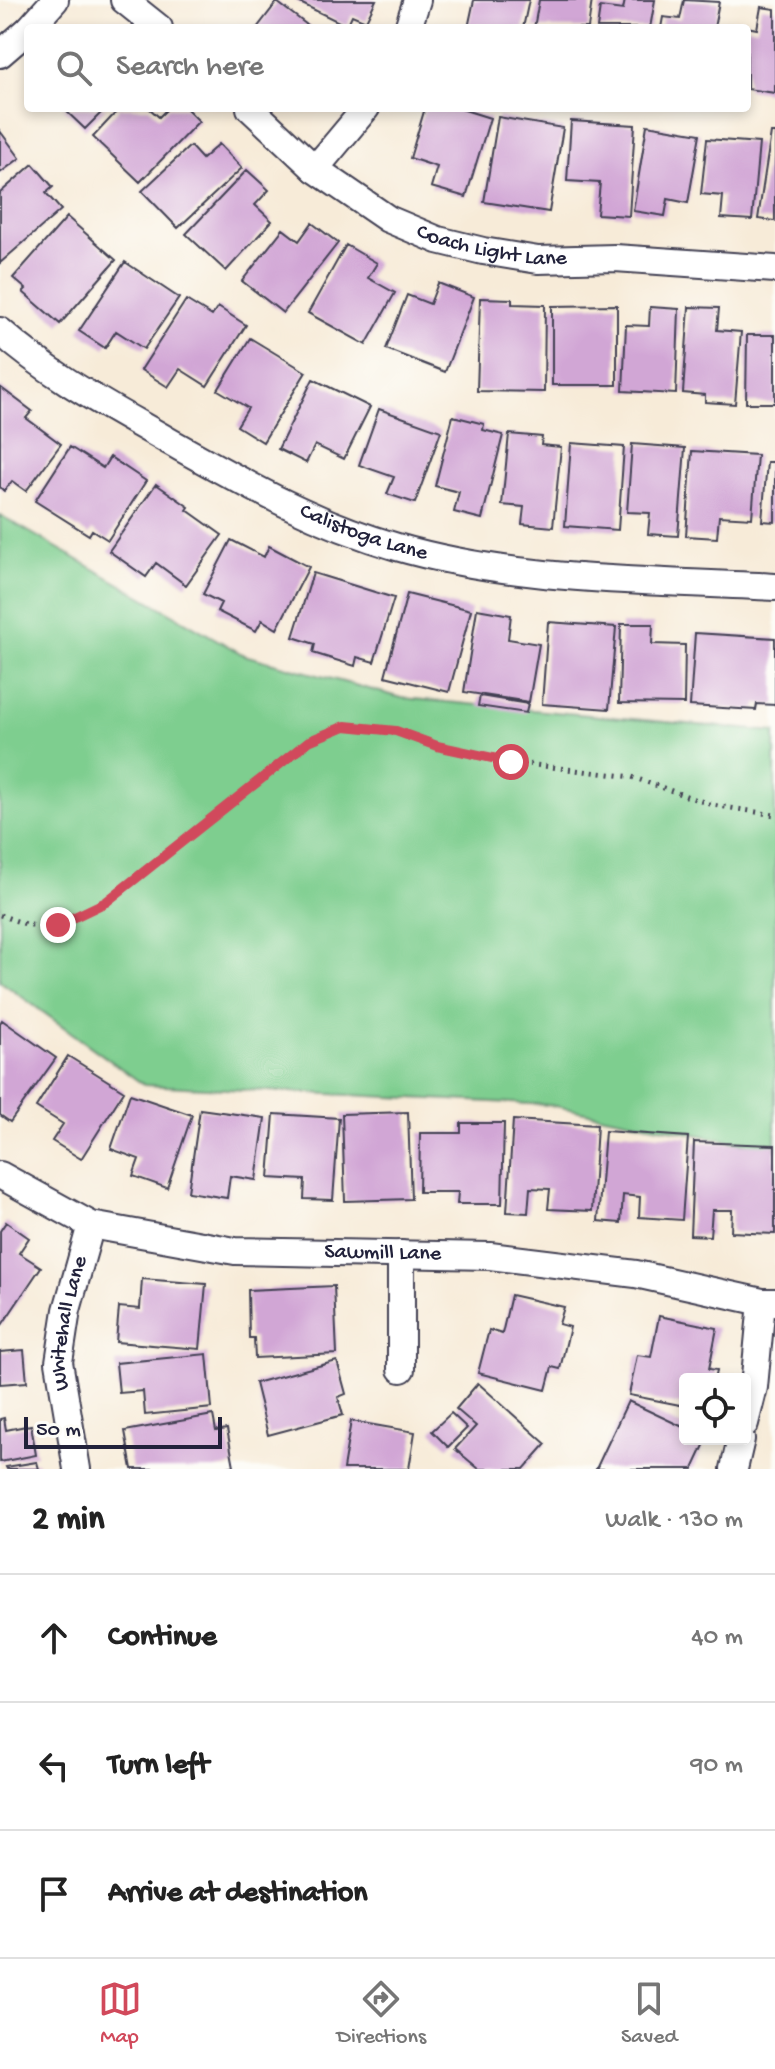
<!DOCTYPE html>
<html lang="en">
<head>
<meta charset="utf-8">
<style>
  :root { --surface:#fff; --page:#f2f2f2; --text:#222; --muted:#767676; --line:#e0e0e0; --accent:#d1495b }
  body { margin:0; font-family:"Gochi Hand",sans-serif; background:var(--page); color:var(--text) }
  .controls { position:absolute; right:24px; bottom:24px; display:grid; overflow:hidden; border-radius:8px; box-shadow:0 4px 12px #0003 }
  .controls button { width:72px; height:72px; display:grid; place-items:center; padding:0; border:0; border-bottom:2px solid var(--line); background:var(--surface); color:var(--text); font:40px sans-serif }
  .scale { position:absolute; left:24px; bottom:20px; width:198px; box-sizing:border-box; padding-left:8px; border:4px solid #22223b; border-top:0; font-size:22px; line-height:28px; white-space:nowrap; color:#22223b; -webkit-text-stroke:6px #fdfcf7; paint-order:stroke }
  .stop { position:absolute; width:24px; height:24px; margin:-18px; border:6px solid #d1495b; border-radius:50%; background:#fff }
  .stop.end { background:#d1495b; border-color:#fff; box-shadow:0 2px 8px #0008 }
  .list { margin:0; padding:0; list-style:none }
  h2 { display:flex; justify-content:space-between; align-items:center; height:104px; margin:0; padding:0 32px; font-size:34px }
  h2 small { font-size:26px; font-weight:400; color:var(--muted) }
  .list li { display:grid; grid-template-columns:52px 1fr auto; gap:24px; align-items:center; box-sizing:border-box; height:128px; padding:0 32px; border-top:2px solid var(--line) }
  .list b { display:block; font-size:30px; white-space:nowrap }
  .list em { font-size:26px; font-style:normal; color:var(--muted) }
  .icon { flex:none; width:44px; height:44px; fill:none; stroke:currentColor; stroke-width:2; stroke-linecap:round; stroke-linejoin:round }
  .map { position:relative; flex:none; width:775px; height:1469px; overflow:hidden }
  .search { position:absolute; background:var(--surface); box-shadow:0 4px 12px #0003; left:24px; right:24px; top:24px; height:88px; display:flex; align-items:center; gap:20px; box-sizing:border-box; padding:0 28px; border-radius:8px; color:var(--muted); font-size:30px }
  .sheet { height:488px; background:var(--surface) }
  nav { display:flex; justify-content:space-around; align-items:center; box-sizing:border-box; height:112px; border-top:2px solid var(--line); background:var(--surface); font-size:22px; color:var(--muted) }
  nav a { display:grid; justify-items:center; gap:4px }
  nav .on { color:var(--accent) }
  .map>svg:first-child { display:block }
</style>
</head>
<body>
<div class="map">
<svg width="775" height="1469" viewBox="0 0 775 1469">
  <rect width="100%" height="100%" fill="#fdfcf7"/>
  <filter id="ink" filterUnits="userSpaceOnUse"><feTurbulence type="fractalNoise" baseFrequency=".0125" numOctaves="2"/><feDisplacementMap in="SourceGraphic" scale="16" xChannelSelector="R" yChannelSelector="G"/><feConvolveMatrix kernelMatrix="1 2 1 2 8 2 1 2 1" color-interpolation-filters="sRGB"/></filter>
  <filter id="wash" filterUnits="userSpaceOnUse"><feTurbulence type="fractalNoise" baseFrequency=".006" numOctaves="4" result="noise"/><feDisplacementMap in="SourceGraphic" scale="32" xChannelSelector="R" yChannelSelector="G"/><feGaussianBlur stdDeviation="1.8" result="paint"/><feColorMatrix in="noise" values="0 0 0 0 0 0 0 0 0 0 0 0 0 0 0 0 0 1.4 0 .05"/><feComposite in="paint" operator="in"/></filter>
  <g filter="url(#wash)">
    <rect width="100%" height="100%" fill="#f7ebd8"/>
    <!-- green -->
    <path fill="#7ece8f" stroke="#507865" stroke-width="2" d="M0 515 244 655 402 698 775 732V1150L550 1105 144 1085 0 981Z"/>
    <g id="blocks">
      <!-- building -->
      <path fill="#d1a6d5" d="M294 0H376L366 21 352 15 347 26Z
        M474 0H529L523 28H468Z
        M539 0H592L588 28H534Z
        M625 0H655L650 28H597L600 7 623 10Z
        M684 0 719 2 714 28H661L663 17 680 19Z
        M277 2 311 28H257Z
        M761 7 775 9V93L747 89V27L757 29Z
        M63 108H106L85 129Z
        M120 108H149L159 117 168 108H186L199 121 140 182 93 137Z
        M425 108H458L490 118 466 197 431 187 437 167 410 158Z
        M498 117 563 128 549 212 484 202Z
        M571 121 635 125 629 216 597 214 600 183 567 181Z
        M647 125 700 134 688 203 668 199 665 216 633 211Z
        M0 131 20 158 0 173Z
        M771 133H775V221L758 219Z
        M707 139 759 143 752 220 721 218 723 196 701 194Z
        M219 144 242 168 178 228 142 191 190 146 202 159Z
        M33 164 53 187 46 193 61 210 0 263V193Z
        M247 170 269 190 255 205 272 221 226 271 186 234Z
        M67 217 116 260 60 324 23 292 26 289 13 278Z
        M312 223 338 243 283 313 242 281 283 229 299 241Z
        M346 245 377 263 368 278 395 293 366 345 308 313Z
        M125 262 179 298 144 349 116 331 105 348 79 331Z
        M438 283 474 297 445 372 386 349 407 295 430 304Z
        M480 298 512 299V304L545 305 544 392 477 391Z
        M186 300 212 316 218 307 246 325 207 386 180 369 168 387 141 370Z
        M617 305V385H552V306Z
        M650 307 679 309 676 394 623 391 626 325 649 326Z
        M689 307 719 308 717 330 741 332 735 404 705 402V395L683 393Z
        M747 335H775V403H746Z
        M250 338 306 372 263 442 237 426 248 408 218 390Z
        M313 379 370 407 344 459 315 445 306 463 278 449Z
        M0 387 32 411 26 418 61 444 26 491 12 481 4 491 0 487Z
        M379 409 441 431 415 503 387 494 394 477 359 465Z
        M453 416 484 424 483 430 503 435 482 519 454 512 459 492 435 486Z
        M509 434 542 437 541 445 561 447 553 527 522 524 524 507 502 505Z
        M571 443 624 447 618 530 565 526Z
        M632 444 685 448 678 536 648 534 650 513 627 512Z
        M70 447 103 468 110 457 146 481 108 540 92 530 89 535 35 501Z
        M692 451 757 455 752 518 719 516 717 538 686 536Z
        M767 462H775V522L762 521Z
        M156 484 189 507 187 510 222 535 186 585 156 563 146 577 109 551Z
        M231 540 264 557 269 546 309 567 277 629 262 620 256 631 217 611 221 603 203 594Z
        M313 573 394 598 374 662 357 657 355 666 313 653 315 644 293 637Z
        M407 594 471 610 449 692 385 676Z
        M477 609 511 615 508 639 539 644 529 702 464 692Z
        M548 622 616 627 609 709 542 704Z
        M621 624H653L652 644 685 645 684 704 619 703Z
        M695 633 775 638V705L757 704 756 710 690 706Z
        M480 696 528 704 526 713 478 706Z
        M2 1020 56 1058 10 1122 0 1115V1023Z
        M68 1056 124 1091 81 1159 52 1141 63 1124 36 1107Z
        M130 1094 192 1115 167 1188 133 1176 139 1159 111 1149Z
        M200 1109 265 1118 256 1180 230 1176 227 1198 188 1192Z
        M408 1112 411 1199 345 1201 342 1114Z
        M274 1114 339 1118 333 1200 304 1199 305 1180 269 1178Z
        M513 1120 597 1125 592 1211 548 1209 550 1189 530 1188 528 1213 507 1212Z
        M461 1123H504L502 1204H457L458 1192H419L420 1133H461Z
        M605 1131 688 1137 682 1220 639 1217 640 1197 623 1195 621 1223 598 1221Z
        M694 1142 775 1145V1234L731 1232 732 1210H712L710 1236 690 1235Z
        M6 1222 29 1238 19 1253 41 1267 2 1325 0 1323V1231Z
        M142 1279 206 1284 200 1349 116 1342 119 1307 140 1309Z
        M334 1286 337 1354 255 1358 254 1338H249L248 1290Z
        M511 1295 564 1307 559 1324 570 1327 560 1369 552 1367 546 1390 478 1373 489 1330 502 1334Z
        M659 1316 717 1328 709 1369 717 1370 715 1379H685V1406L629 1395 637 1355 651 1357Z
        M24 1350 27 1382 0 1384V1352Z
        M207 1354 212 1408 145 1415 143 1391 119 1393 116 1363Z
        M337 1361 346 1394 338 1397 343 1415 268 1435 255 1383Z
        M478 1383 546 1444 524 1469H479L455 1449 476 1426 456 1409Z
        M628 1401 685 1428V1439H707L693 1469H596Z
        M451 1413 467 1428 448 1447 432 1431Z
        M213 1415 216 1431 227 1429 234 1466 215 1469H132L125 1431Z
        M4 1418 6 1430 31 1425 36 1455 0 1462V1419Z
        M351 1421 415 1432 409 1469H343Z
        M37 1462 39 1469H7L6 1467Z"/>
    </g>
  </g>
  <g filter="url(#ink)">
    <use href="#blocks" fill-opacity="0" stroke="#424053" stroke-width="2"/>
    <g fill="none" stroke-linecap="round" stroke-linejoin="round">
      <!-- minor casing -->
      <g stroke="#424053" stroke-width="30">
        <g id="minor">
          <path d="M124 0 159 28"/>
          <path d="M30 28 55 0"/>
          <path d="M408 28 417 0"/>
          <path d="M0 54 28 30"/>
          <path id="s1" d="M250 108 315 169 388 219 438 240 483 251 538 260 615 258 775 269"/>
          <path d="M315 169 366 108"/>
          <path id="s2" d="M0 331C50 376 110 407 167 440 244 483 311 522 397 547 518 582 650 580 775 587"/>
          <path id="s3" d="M0 1175 91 1225 235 1251 490 1256 636 1274 762 1302H775"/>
          <path d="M401 1254V1369"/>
          <path d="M745 1423 754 1387 762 1302"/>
          <path id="s4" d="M77 1469 59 1362 67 1310 91 1225"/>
          <path d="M734 1469 741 1439"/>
        </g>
      </g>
      <!-- path -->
      <path stroke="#424053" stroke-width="5" stroke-dasharray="2 6" stroke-linecap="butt" d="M0 915 28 925H58L106 902 309 741 345 726 396 731 437 746 511 762 632 777 712 805 775 815"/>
      <!-- minor -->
      <use href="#minor" stroke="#fff" stroke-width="26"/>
    </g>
  </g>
  <g fill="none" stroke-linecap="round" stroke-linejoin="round" filter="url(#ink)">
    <!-- route -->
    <path stroke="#d1495b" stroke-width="10" d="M58 925 106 902 309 741 345 726 396 731 437 746 511 762"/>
  </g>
  <g text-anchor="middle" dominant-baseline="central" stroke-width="6" stroke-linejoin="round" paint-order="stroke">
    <!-- street labels -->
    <g font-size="22" fill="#22223b" stroke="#fdfcf7">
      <text stroke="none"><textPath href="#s1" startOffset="286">Coach Light Lane</textPath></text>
      <text stroke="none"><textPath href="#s2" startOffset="418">Calistoga Lane</textPath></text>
      <text stroke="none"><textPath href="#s3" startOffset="398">Sawmill Lane</textPath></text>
      <text stroke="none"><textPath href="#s4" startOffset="148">Whitehall Lane</textPath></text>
    </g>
  </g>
</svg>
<div class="controls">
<button><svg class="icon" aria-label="locate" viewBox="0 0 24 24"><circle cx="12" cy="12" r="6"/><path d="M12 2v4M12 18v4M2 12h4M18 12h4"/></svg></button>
</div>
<div class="scale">50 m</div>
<div class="stop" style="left:511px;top:762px"></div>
<div class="stop end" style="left:58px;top:925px"></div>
<div class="search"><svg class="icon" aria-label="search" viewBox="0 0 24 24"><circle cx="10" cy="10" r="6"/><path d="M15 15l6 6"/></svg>Search here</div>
</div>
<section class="sheet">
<h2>2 min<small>Walk · 130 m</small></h2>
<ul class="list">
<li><svg class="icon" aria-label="ahead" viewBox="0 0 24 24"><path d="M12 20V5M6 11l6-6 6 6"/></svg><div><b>Continue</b></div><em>40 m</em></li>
<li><svg class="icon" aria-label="left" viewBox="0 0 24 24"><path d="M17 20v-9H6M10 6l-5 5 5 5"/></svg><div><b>Turn left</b></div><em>90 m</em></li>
<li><svg class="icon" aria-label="arrive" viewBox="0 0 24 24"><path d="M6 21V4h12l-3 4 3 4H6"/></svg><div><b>Arrive at destination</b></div></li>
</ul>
</section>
<nav>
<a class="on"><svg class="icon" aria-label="map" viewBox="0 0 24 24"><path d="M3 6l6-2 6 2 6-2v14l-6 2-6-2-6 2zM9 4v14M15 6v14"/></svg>Map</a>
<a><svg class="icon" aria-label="directions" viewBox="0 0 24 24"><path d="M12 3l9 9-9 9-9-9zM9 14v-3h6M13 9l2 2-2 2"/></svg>Directions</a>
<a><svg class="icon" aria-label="saved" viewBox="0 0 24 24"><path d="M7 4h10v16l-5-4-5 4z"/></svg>Saved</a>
</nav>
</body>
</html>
